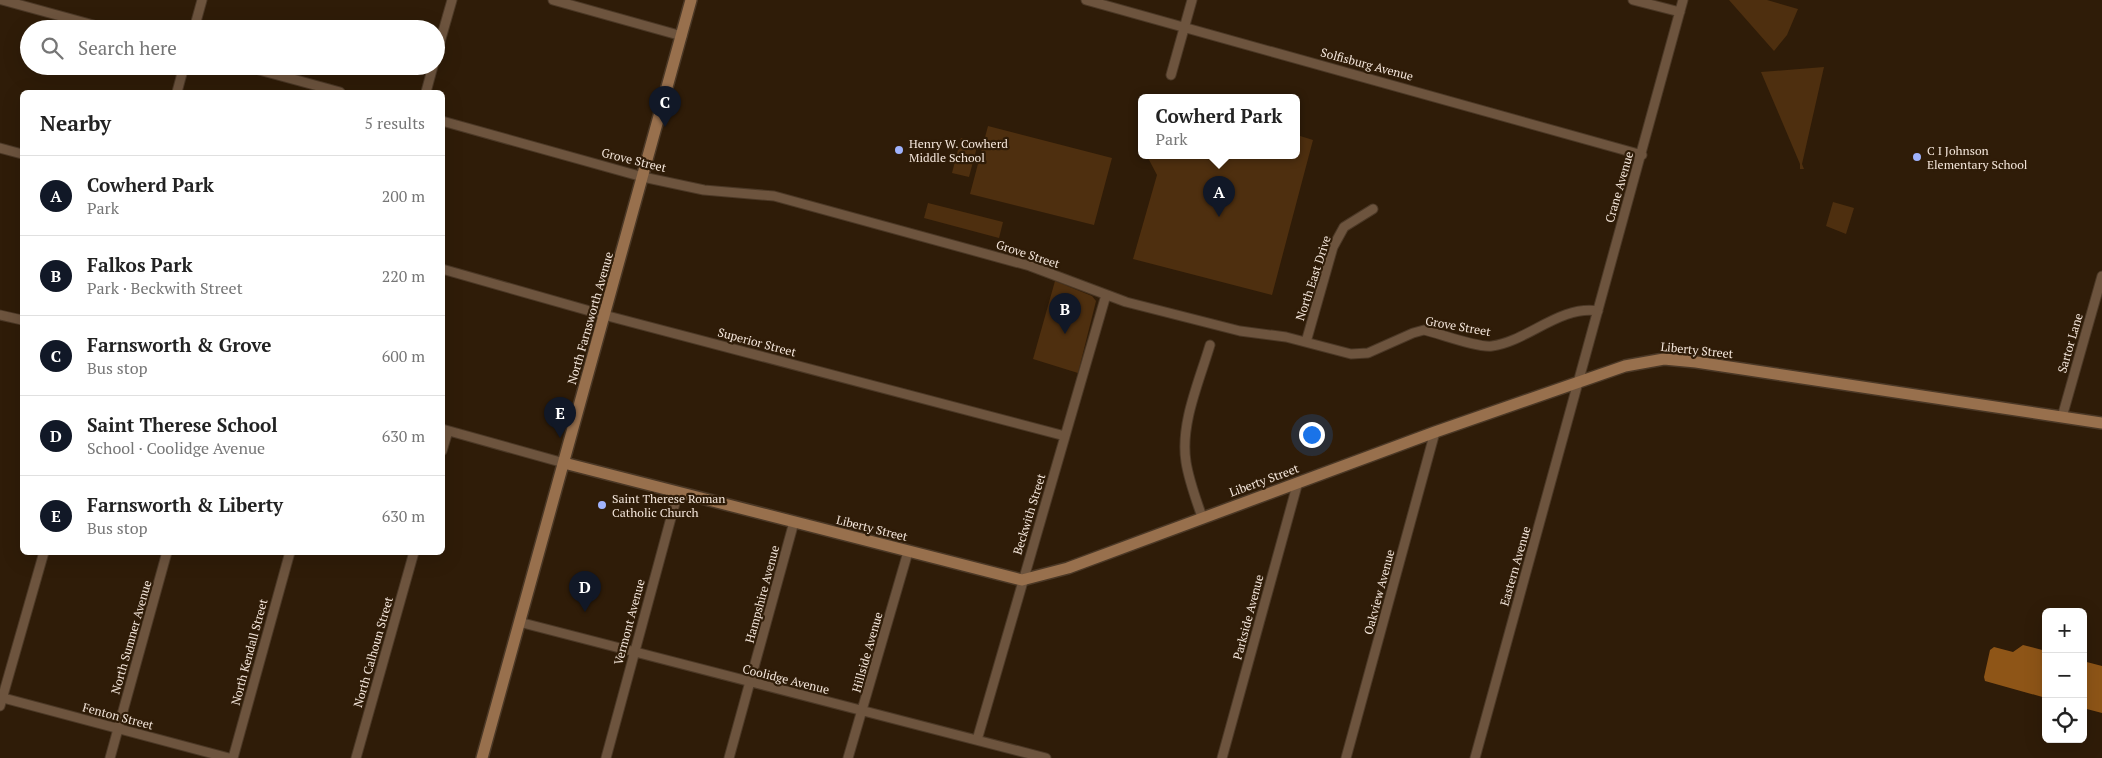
<!DOCTYPE html>
<html lang="en">
<head>
<meta charset="utf-8">
<style>
  :root { --surface:#fff; --page:#f2f2f2; --text:#222; --muted:#767676; --line:#e0e0e0; --accent:#111827 }
  body { margin:0; font-family:"PT Serif",serif; background:var(--page); color:var(--text) }
  .controls { position:absolute; right:15px; bottom:15px; display:grid; overflow:hidden; border-radius:8px; box-shadow:0 5px 20px #0002 }
  .controls button { width:45px; height:45px; display:grid; place-items:center; padding:0; border:0; border-bottom:1px solid var(--line); background:var(--surface); color:var(--text); font:25px sans-serif }
  .you { position:absolute; left:1311px; top:434px; width:18px; height:18px; margin:-12px; border:4px solid #fff; border-radius:50%; background:#1a73e8; box-shadow:0 0 0 8px #1a73e833 }
  .badge { display:grid; place-items:center; width:32px; height:32px; border-radius:50%; background:var(--accent); color:#fff; font-size:16px; font-weight:700 }
  .pin { position:absolute; translate:-50% -41px; filter:drop-shadow(0 1px 2px #0008) }
  .pin::after { content:''; position:absolute; top:26px; width:18px; height:15px; background:inherit; clip-path:polygon(0 0,100% 0,50% 100%) }
  .popup { position:absolute; left:1138px; top:94px; width:162px; height:65px; box-sizing:border-box; display:grid; place-content:center; border-radius:8px; background:var(--surface); filter:drop-shadow(0 1px 4px #0005); font-size:16px; white-space:nowrap; color:var(--muted) }
  .popup b { font-size:19px; color:var(--text) }
  .popup::after { content:''; position:absolute; left:50%; top:100%; margin-left:-10px; border:10px solid transparent; border-top-color:var(--surface) }
  .list { margin:0; padding:0; list-style:none }
  h2 { display:flex; justify-content:space-between; align-items:center; height:65px; margin:0; padding:0 20px; font-size:21px }
  h2 small { font-size:16px; font-weight:400; color:var(--muted) }
  .list li { display:grid; grid-template-columns:32px 1fr auto; gap:15px; align-items:center; box-sizing:border-box; height:80px; padding:0 20px; border-top:1px solid var(--line) }
  .list b { display:block; font-size:19px; white-space:nowrap }
  .list p { margin:0; font-size:16px; white-space:nowrap; color:var(--muted) }
  .list em { font-size:16px; font-style:normal; color:var(--muted) }
  .icon { flex:none; width:28px; height:28px; fill:none; stroke:currentColor; stroke-width:2; stroke-linecap:round; stroke-linejoin:round }
  .map { position:relative; flex:none; width:2102px; height:758px; overflow:hidden }
  .search { position:absolute; background:var(--surface); box-shadow:0 5px 20px #0002; left:20px; top:20px; width:425px; height:55px; display:flex; align-items:center; gap:12px; box-sizing:border-box; padding:0 18px; border-radius:28px; color:var(--muted); font-size:19px }
  .panel { position:absolute; background:var(--surface); box-shadow:0 5px 20px #0002; left:20px; top:90px; width:425px; height:465px; border-radius:8px }
  .map>svg:first-child { display:block }
</style>
</head>
<body>
<div class="map">
<svg width="2102" height="758" viewBox="0 0 2102 758">
  <rect width="100%" height="100%" fill="#2f1c08"/>
  <!-- green -->
  <path fill="#4e2f0f" d="M1729 0H1767L1798 9 1787 35 1774 51Z
    M1824 67 1802 164 1804 169H1800V164L1761 72Z
    M988 126 1112 158 1094 225 970 194Z
    M1297 135 1313 140 1272 295 1133 259 1157 175 1147 156H1296Z
    M961 138 978 143 969 177 952 173Z
    M1833 202 1854 208 1846 234 1826 226Z
    M928 203 1003 222 999 238 924 218Z
    M1055 281 1092 296 1096 301 1078 373 1033 359Z"/>
  <!-- water -->
  <path fill="#8e5517" d="M2023 645 2046 651V698L1985 681 1984 677 1990 650 1994 647 2013 652Z
    M2083 661 2102 666V713L2083 708Z"/>
  <g fill="none" stroke-linecap="round" stroke-linejoin="round">
    <!-- street casing -->
    <g stroke="#4b3826" stroke-width="11">
      <path id="street" d="M2 0 108 29
        M553 0 682 36
        M1086 0 1642 155
        M1633 0 1680 12
        M194 29 202 0
        M436 56 452 0
        M245 66 340 92
        M1171 75 1192 0
        M177 92 184 66
        M426 92 433 66
        M442 121 643 177 704 190 774 196 1030 266 1126 302 1240 331 1286 337 1351 354 1368 353 1413 333 1424 330C1441 334 1478 348 1492 346 1528 341 1560 305 1598 311
        M0 148 22 154
        M442 269 604 315 1065 436
        M0 315 22 320
        M1306 342 1333 247 1344 227 1373 209
        M2062 417 2102 276
        M442 429 564 463
        M442 451 448 431
        M1202 517C1196 499 1189 481 1186 462 1180 424 1199 382 1210 345
        M519 622 1046 758
        M0 697 229 758
        M0 706 44 552
        M977 740 1106 295
        M110 758 167 552
        M233 758 290 552
        M356 758 414 552
        M606 758 678 492
        M729 758 794 522
        M848 758 908 552
        M1222 758 1298 482
        M1346 758 1435 432
        M1475 758 1683 0"/>
    </g>
    <!-- secondary casing -->
    <g stroke="#4b3826" stroke-width="14">
      <path id="secondary" d="M564 463 1022 580 1068 568 1435 432 1625 366 1664 359 1696 362 2102 423
        M482 758 691 0"/>
    </g>
    <!-- street -->
    <use href="#street" stroke="#6d543e" stroke-width="9"/>
    <!-- secondary -->
    <use href="#secondary" stroke="#98704d" stroke-width="11"/>
  </g>
  <!-- markers -->
  <g fill="#a0b3fd" stroke="#2f1c08" stroke-width="2">
    <circle cx="899" cy="150" r="5"/>
    <circle cx="1917" cy="157" r="5"/>
    <circle cx="602" cy="505" r="5"/>
  </g>
  <g text-anchor="middle" dominant-baseline="central" stroke-width="4.5" stroke-linejoin="round" paint-order="stroke">
    <!-- street labels -->
    <g font-size="12" fill="#f4e6db" stroke="#2f1c08">
      <text transform="translate(1367 64) rotate(15)">Solfisburg Avenue</text>
      <text transform="translate(634 160) rotate(14)">Grove Street</text>
      <text transform="translate(1619 187) rotate(-74)">Crane Avenue</text>
      <text transform="translate(1028 254) rotate(18)">Grove Street</text>
      <text transform="translate(1313 278) rotate(-72)">North East Drive</text>
      <text transform="translate(590 318) rotate(-74)">North Farnsworth Avenue</text>
      <text transform="translate(1458 326) rotate(10)">Grove Street</text>
      <text transform="translate(757 342) rotate(15)">Superior Street</text>
      <text transform="translate(2070 343) rotate(-74)">Sartor Lane</text>
      <text transform="translate(1697 350) rotate(6)">Liberty Street</text>
      <text transform="translate(1264 480) rotate(-20)">Liberty Street</text>
      <text transform="translate(1029 514) rotate(-73)">Beckwith Street</text>
      <text transform="translate(872 528) rotate(14)">Liberty Street</text>
      <text transform="translate(1515 566) rotate(-74)">Eastern Avenue</text>
      <text transform="translate(1379 592) rotate(-75)">Oakview Avenue</text>
      <text transform="translate(762 594) rotate(-75)">Hampshire Avenue</text>
      <text transform="translate(1248 617) rotate(-75)">Parkside Avenue</text>
      <text transform="translate(629 622) rotate(-75)">Vermont Avenue</text>
      <text transform="translate(131 637) rotate(-74)">North Sumner Avenue</text>
      <text transform="translate(249 652) rotate(-75)">North Kendall Street</text>
      <text transform="translate(373 652) rotate(-74)">North Calhoun Street</text>
      <text transform="translate(867 652) rotate(-74)">Hillside Avenue</text>
      <text transform="translate(786 679) rotate(14)">Coolidge Avenue</text>
      <text transform="translate(118 716) rotate(15)">Fenton Street</text>
    </g>
    <!-- poi labels -->
    <g font-size="12" fill="#f4e6db" stroke="#2f1c08" text-anchor="start">
      <text x="909" y="143">Henry W. Cowherd<tspan x="909" dy="14">Middle School</tspan></text>
      <text x="1927" y="150">C I Johnson<tspan x="1927" dy="14">Elementary School</tspan></text>
      <text x="612" y="498">Saint Therese Roman<tspan x="612" dy="14">Catholic Church</tspan></text>
    </g>
  </g>
</svg>
<div class="controls">
<button>+</button>
<button>−</button>
<button><svg class="icon" aria-label="locate" viewBox="0 0 24 24"><circle cx="12" cy="12" r="6"/><path d="M12 2v4M12 18v4M2 12h4M18 12h4"/></svg></button>
</div>
<div class="you"></div>
<div class="pin badge" style="left:1219px;top:217px">A</div>
<div class="popup"><b>Cowherd Park</b>Park</div>
<div class="pin badge" style="left:1065px;top:334px">B</div>
<div class="pin badge" style="left:665px;top:127px">C</div>
<div class="pin badge" style="left:585px;top:612px">D</div>
<div class="pin badge" style="left:560px;top:438px">E</div>
<div class="search"><svg class="icon" aria-label="search" viewBox="0 0 24 24"><circle cx="10" cy="10" r="6"/><path d="M15 15l6 6"/></svg>Search here</div>
<section class="panel">
<h2>Nearby<small>5 results</small></h2>
<ul class="list">
<li><span class="badge">A</span><div><b>Cowherd Park</b><p>Park</p></div><em>200 m</em></li>
<li><span class="badge">B</span><div><b>Falkos Park</b><p>Park · Beckwith Street</p></div><em>220 m</em></li>
<li><span class="badge">C</span><div><b>Farnsworth &amp; Grove</b><p>Bus stop</p></div><em>600 m</em></li>
<li><span class="badge">D</span><div><b>Saint Therese School</b><p>School · Coolidge Avenue</p></div><em>630 m</em></li>
<li><span class="badge">E</span><div><b>Farnsworth &amp; Liberty</b><p>Bus stop</p></div><em>630 m</em></li>
</ul>
</section>
</div>
</body>
</html>
